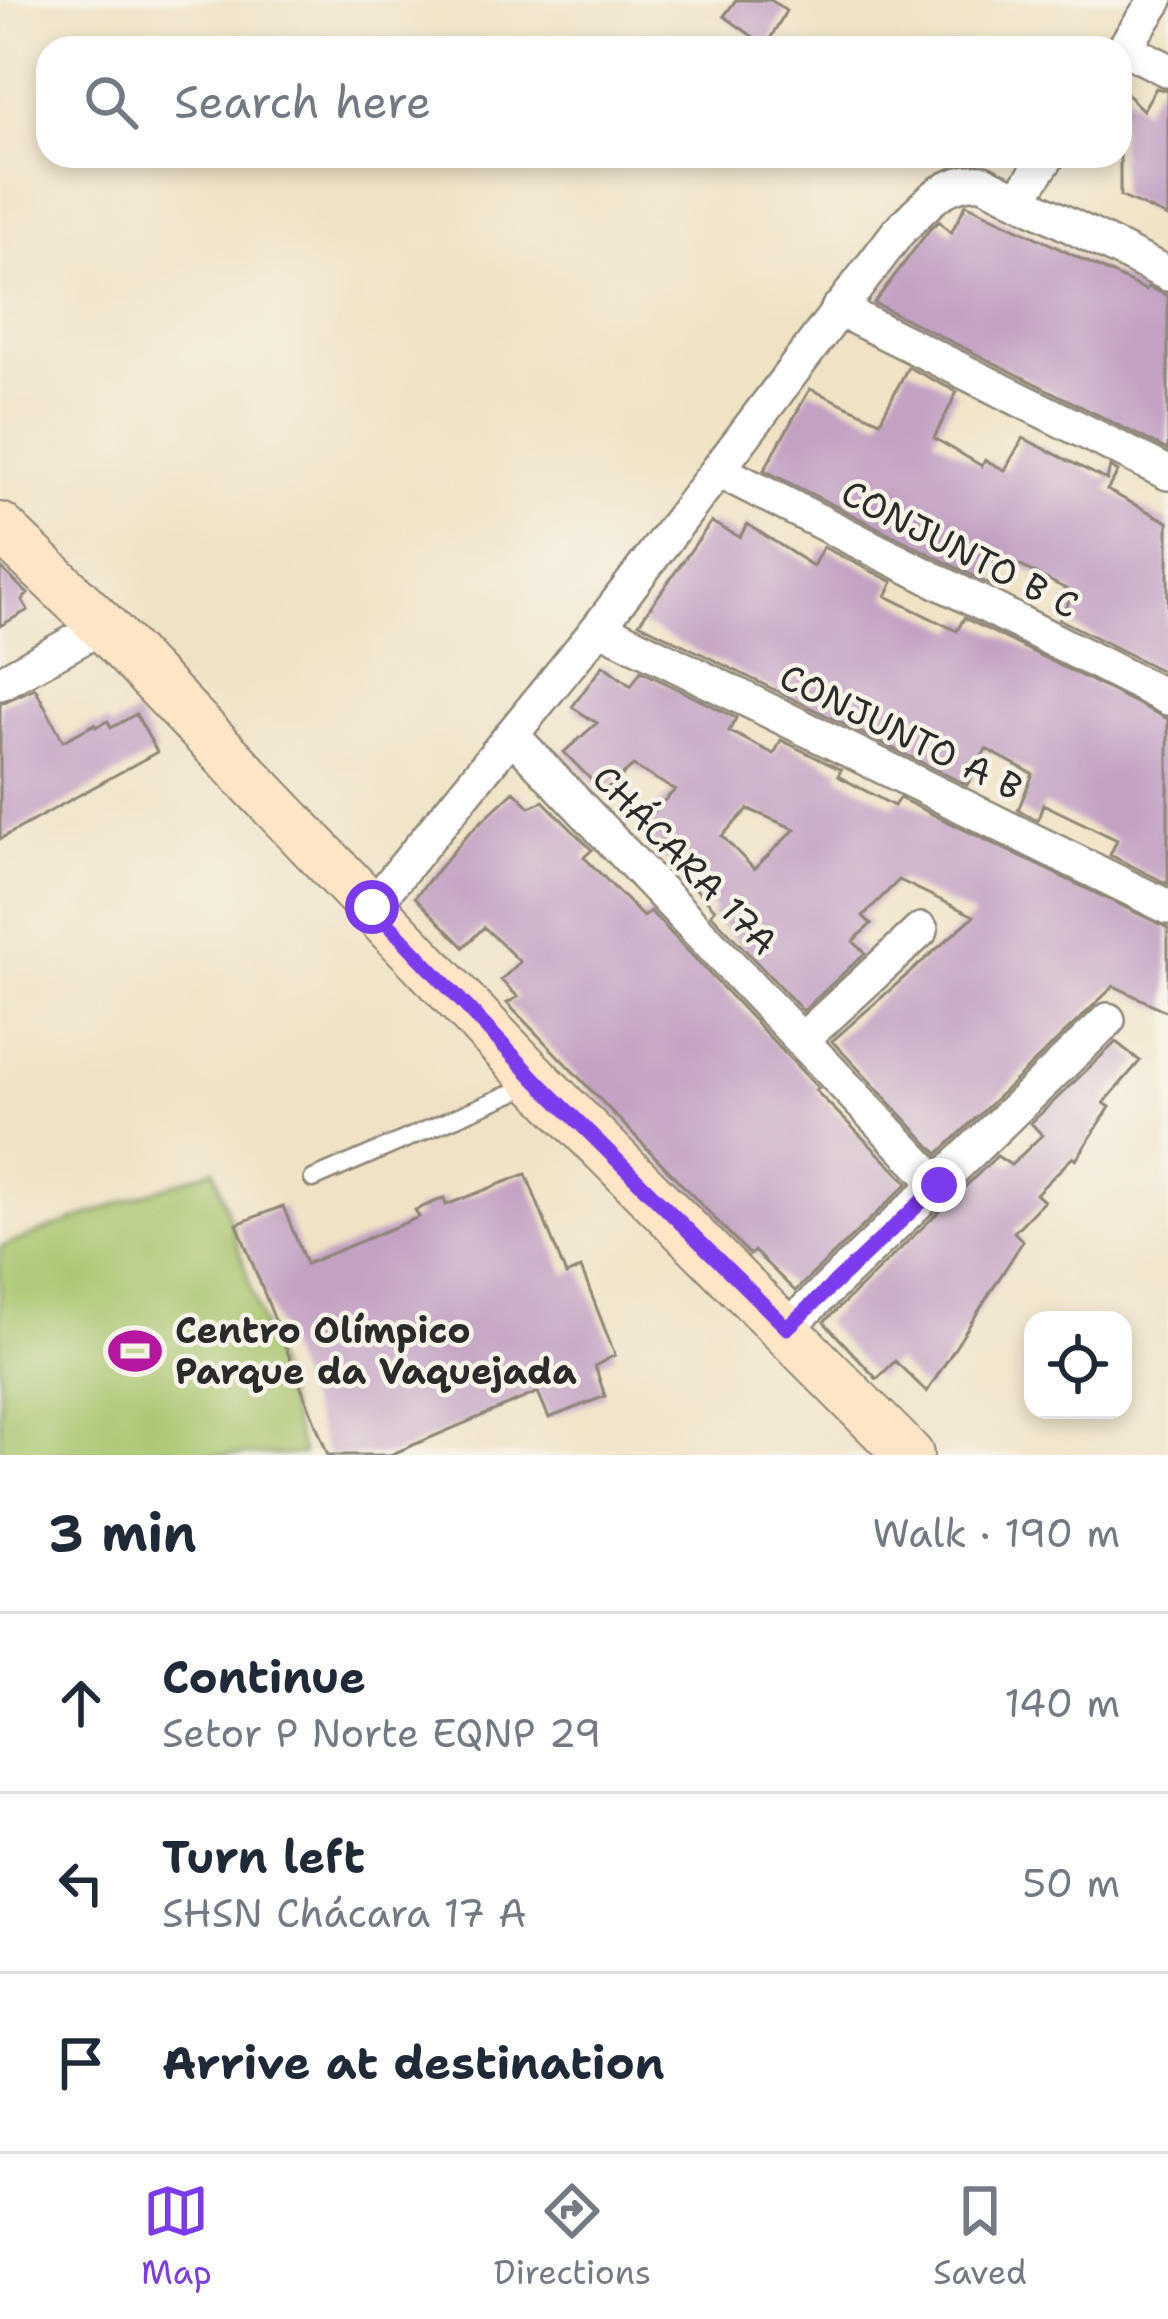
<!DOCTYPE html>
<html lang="en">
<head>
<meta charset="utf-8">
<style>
  :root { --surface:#fff; --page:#f2f2f3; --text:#1f2937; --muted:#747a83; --line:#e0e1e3; --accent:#7c3aed }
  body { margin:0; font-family:"Shantell Sans",sans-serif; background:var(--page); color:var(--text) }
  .controls { position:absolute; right:36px; bottom:36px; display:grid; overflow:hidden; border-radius:24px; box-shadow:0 6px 18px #0003 }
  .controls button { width:108px; height:108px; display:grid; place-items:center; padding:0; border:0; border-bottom:3px solid var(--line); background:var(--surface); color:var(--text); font:60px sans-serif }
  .stop { position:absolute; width:36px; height:36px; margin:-27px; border:9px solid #7c3aed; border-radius:50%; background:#fff }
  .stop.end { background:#7c3aed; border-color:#fff; box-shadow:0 3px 12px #0008 }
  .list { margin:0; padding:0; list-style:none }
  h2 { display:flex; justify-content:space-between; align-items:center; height:156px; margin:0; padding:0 48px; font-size:51px }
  h2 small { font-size:39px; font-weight:400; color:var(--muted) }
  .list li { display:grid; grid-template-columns:78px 1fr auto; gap:36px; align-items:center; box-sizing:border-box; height:180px; padding:0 48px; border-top:3px solid var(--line) }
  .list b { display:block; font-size:45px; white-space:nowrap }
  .list p { margin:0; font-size:39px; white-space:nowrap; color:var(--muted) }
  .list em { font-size:39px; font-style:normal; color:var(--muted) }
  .icon { flex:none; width:66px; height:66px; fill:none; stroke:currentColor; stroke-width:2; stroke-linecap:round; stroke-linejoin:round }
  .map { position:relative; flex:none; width:1168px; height:1455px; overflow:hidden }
  .search { position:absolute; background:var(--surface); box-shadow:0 6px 18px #0003; left:36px; right:36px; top:36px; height:132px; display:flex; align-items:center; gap:30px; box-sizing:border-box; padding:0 42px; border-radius:36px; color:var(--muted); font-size:45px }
  .sheet { height:696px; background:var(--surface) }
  nav { display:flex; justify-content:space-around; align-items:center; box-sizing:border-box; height:168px; border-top:3px solid var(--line); background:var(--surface); font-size:33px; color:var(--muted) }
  nav a { display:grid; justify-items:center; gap:6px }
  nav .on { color:var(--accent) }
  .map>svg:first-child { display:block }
</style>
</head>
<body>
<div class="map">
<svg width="1168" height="1455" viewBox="0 0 1168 1455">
  <rect width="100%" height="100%" fill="#f7f3e8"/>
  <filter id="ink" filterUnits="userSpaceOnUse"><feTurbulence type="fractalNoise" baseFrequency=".00833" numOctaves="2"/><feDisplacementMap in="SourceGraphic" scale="24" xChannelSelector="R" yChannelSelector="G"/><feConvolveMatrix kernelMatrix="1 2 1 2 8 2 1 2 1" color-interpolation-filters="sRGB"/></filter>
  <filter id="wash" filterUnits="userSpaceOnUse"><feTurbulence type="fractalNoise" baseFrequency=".004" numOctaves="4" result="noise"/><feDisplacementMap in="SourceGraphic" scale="48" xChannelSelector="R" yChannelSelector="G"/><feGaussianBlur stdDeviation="2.7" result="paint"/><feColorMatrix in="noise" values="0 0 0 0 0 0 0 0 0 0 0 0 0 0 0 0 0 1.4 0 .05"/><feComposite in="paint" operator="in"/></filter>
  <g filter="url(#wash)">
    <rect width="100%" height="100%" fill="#f0e2c5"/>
    <!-- green -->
    <path fill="#a7c56d" stroke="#69784c" stroke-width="3" d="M214 1169 303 1455H0V1247Z"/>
    <g id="blocks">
      <!-- building -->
      <path fill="#c2a1c3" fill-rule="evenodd" d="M736 0H771L786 11 766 46 724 16Z
        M1120 88 1143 110 1156 88 1168 91V217L1120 196Z
        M966 204 1146 290 1148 287 1168 296V450L874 303 929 230 939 221 951 233Z
        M908 367 957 392 934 438 982 466 985 460 1005 470 1023 438 1107 480 1110 467 1118 472 1107 490 1168 522V674L1059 619 1074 593 1005 558 991 585 764 470 810 389 880 421Z
        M711 522 740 537 747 524 813 566 823 547 893 582 886 596 957 631 964 618 1168 719V884L1110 855 1117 840 1043 804 1038 820 1018 810 1033 774 986 749 967 785 639 623Z
        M0 567 28 594 22 600 28 610 0 626Z
        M603 665 631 686 641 671 736 718 729 731 774 754 781 740 841 770 838 776 894 806 899 798 1168 928V1012L1114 986 938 1154 832 1041 974 916 899 880 863 916 871 924 853 941 865 953 803 1011 711 914 715 909 637 827 675 790 633 766 603 792 564 752 597 723 572 707ZM748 809 795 829 754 869 722 836Z
        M35 688 63 741 95 724 96 727 108 721 111 728 136 714 157 752 0 839V704Z
        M514 791 530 807 543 801 592 850 584 857 643 917 650 911 818 1088 815 1090 908 1183 795 1291 754 1251 750 1255 507 1003 518 997 501 980 520 962 484 927 464 947 415 897 467 835Z
        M1116 1042 1140 1061 1104 1103 1110 1107 1076 1160 1073 1157 1036 1194 1044 1201 1014 1232 1023 1241 927 1392 895 1361 877 1379 824 1322 997 1156 1011 1165 1042 1135 1031 1123Z
        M526 1174 566 1275 581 1268 615 1355 595 1366 605 1396 549 1418 538 1392 390 1455H328L237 1224 283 1206 306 1264 419 1217 415 1210 444 1198 446 1205Z"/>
    </g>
  </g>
  <g filter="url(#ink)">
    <use href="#blocks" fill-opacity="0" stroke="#8e8678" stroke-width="3"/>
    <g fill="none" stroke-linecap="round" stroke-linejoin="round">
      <!-- lane casing -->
      <g stroke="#8e8678" stroke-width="21">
        <path id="lane" d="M313 1179 533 1084"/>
      </g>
      <!-- street casing -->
      <g stroke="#8e8678" stroke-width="38">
        <path id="street" d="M1124 48 1156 0
          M1120 54 1124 48 1168 70
          M1019 198 1048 156
          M838 309 1168 473
          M718 470 1168 698
          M599 627 1168 907
          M0 683 103 626
          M512 735 939 1185
          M372 907 599 627 898 232C924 207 944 178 983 182L1168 274
          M803 1039 921 930
          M787 1328 1108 1020"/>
      </g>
      <!-- secondary casing -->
      <g stroke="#8e8678" stroke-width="52">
        <path id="secondary" d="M0 527 103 626 538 1082 909 1455"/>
      </g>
      <!-- lane -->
      <use href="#lane" stroke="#fff" stroke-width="16"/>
      <!-- street -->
      <use href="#street" stroke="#fff" stroke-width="33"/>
      <!-- secondary -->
      <use href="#secondary" stroke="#fde5c5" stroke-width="48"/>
    </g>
  </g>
  <g fill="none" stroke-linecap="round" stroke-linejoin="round" filter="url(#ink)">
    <!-- route -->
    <path stroke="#7c3aed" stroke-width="15" d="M372 907 538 1082 787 1328 939 1185"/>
  </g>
  <!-- icons -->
  <defs>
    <g id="stadium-bare" transform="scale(4.14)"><path d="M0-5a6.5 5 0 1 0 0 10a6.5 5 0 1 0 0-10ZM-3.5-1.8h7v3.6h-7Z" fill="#b5179e" stroke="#f7f3e8" stroke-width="2.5" paint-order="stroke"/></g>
  </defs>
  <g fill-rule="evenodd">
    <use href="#stadium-bare" x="135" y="1351"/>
  </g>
  <g text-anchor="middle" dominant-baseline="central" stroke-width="9" stroke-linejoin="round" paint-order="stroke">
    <!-- street labels -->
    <g font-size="36" fill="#2b2b2b" stroke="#f7f3e8">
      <text transform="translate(960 549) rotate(27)">CONJUNTO B C</text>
      <text transform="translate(901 732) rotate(26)">CONJUNTO A B</text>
      <text transform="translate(685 860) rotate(46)">CHÁCARA 17A</text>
    </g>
    <!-- poi labels -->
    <g font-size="36" font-weight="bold" fill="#2b2b2b" stroke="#f7f3e8" text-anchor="start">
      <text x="175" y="1330">Centro Olímpico<tspan x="175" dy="41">Parque da Vaquejada</tspan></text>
    </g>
  </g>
</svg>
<div class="controls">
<button><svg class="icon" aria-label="locate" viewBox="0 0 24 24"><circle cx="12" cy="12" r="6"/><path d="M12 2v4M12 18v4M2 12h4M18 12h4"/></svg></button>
</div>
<div class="stop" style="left:372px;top:907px"></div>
<div class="stop end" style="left:939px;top:1185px"></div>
<div class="search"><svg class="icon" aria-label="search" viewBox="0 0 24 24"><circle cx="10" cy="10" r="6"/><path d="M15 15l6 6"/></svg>Search here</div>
</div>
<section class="sheet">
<h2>3 min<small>Walk · 190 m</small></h2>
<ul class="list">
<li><svg class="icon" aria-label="ahead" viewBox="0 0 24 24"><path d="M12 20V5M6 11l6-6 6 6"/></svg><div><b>Continue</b><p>Setor P Norte EQNP 29</p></div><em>140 m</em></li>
<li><svg class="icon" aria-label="left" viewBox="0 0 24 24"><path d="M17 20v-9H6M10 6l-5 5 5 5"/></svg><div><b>Turn left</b><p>SHSN Chácara 17 A</p></div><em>50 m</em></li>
<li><svg class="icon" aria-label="arrive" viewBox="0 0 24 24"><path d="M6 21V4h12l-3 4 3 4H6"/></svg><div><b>Arrive at destination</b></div></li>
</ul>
</section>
<nav>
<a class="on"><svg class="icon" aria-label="map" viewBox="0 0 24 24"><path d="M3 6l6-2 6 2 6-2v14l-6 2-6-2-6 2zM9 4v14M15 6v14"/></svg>Map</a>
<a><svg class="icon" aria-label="directions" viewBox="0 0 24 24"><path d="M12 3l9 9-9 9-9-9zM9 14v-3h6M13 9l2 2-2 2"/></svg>Directions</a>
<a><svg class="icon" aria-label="saved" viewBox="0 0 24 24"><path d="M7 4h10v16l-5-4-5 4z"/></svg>Saved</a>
</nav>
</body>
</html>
